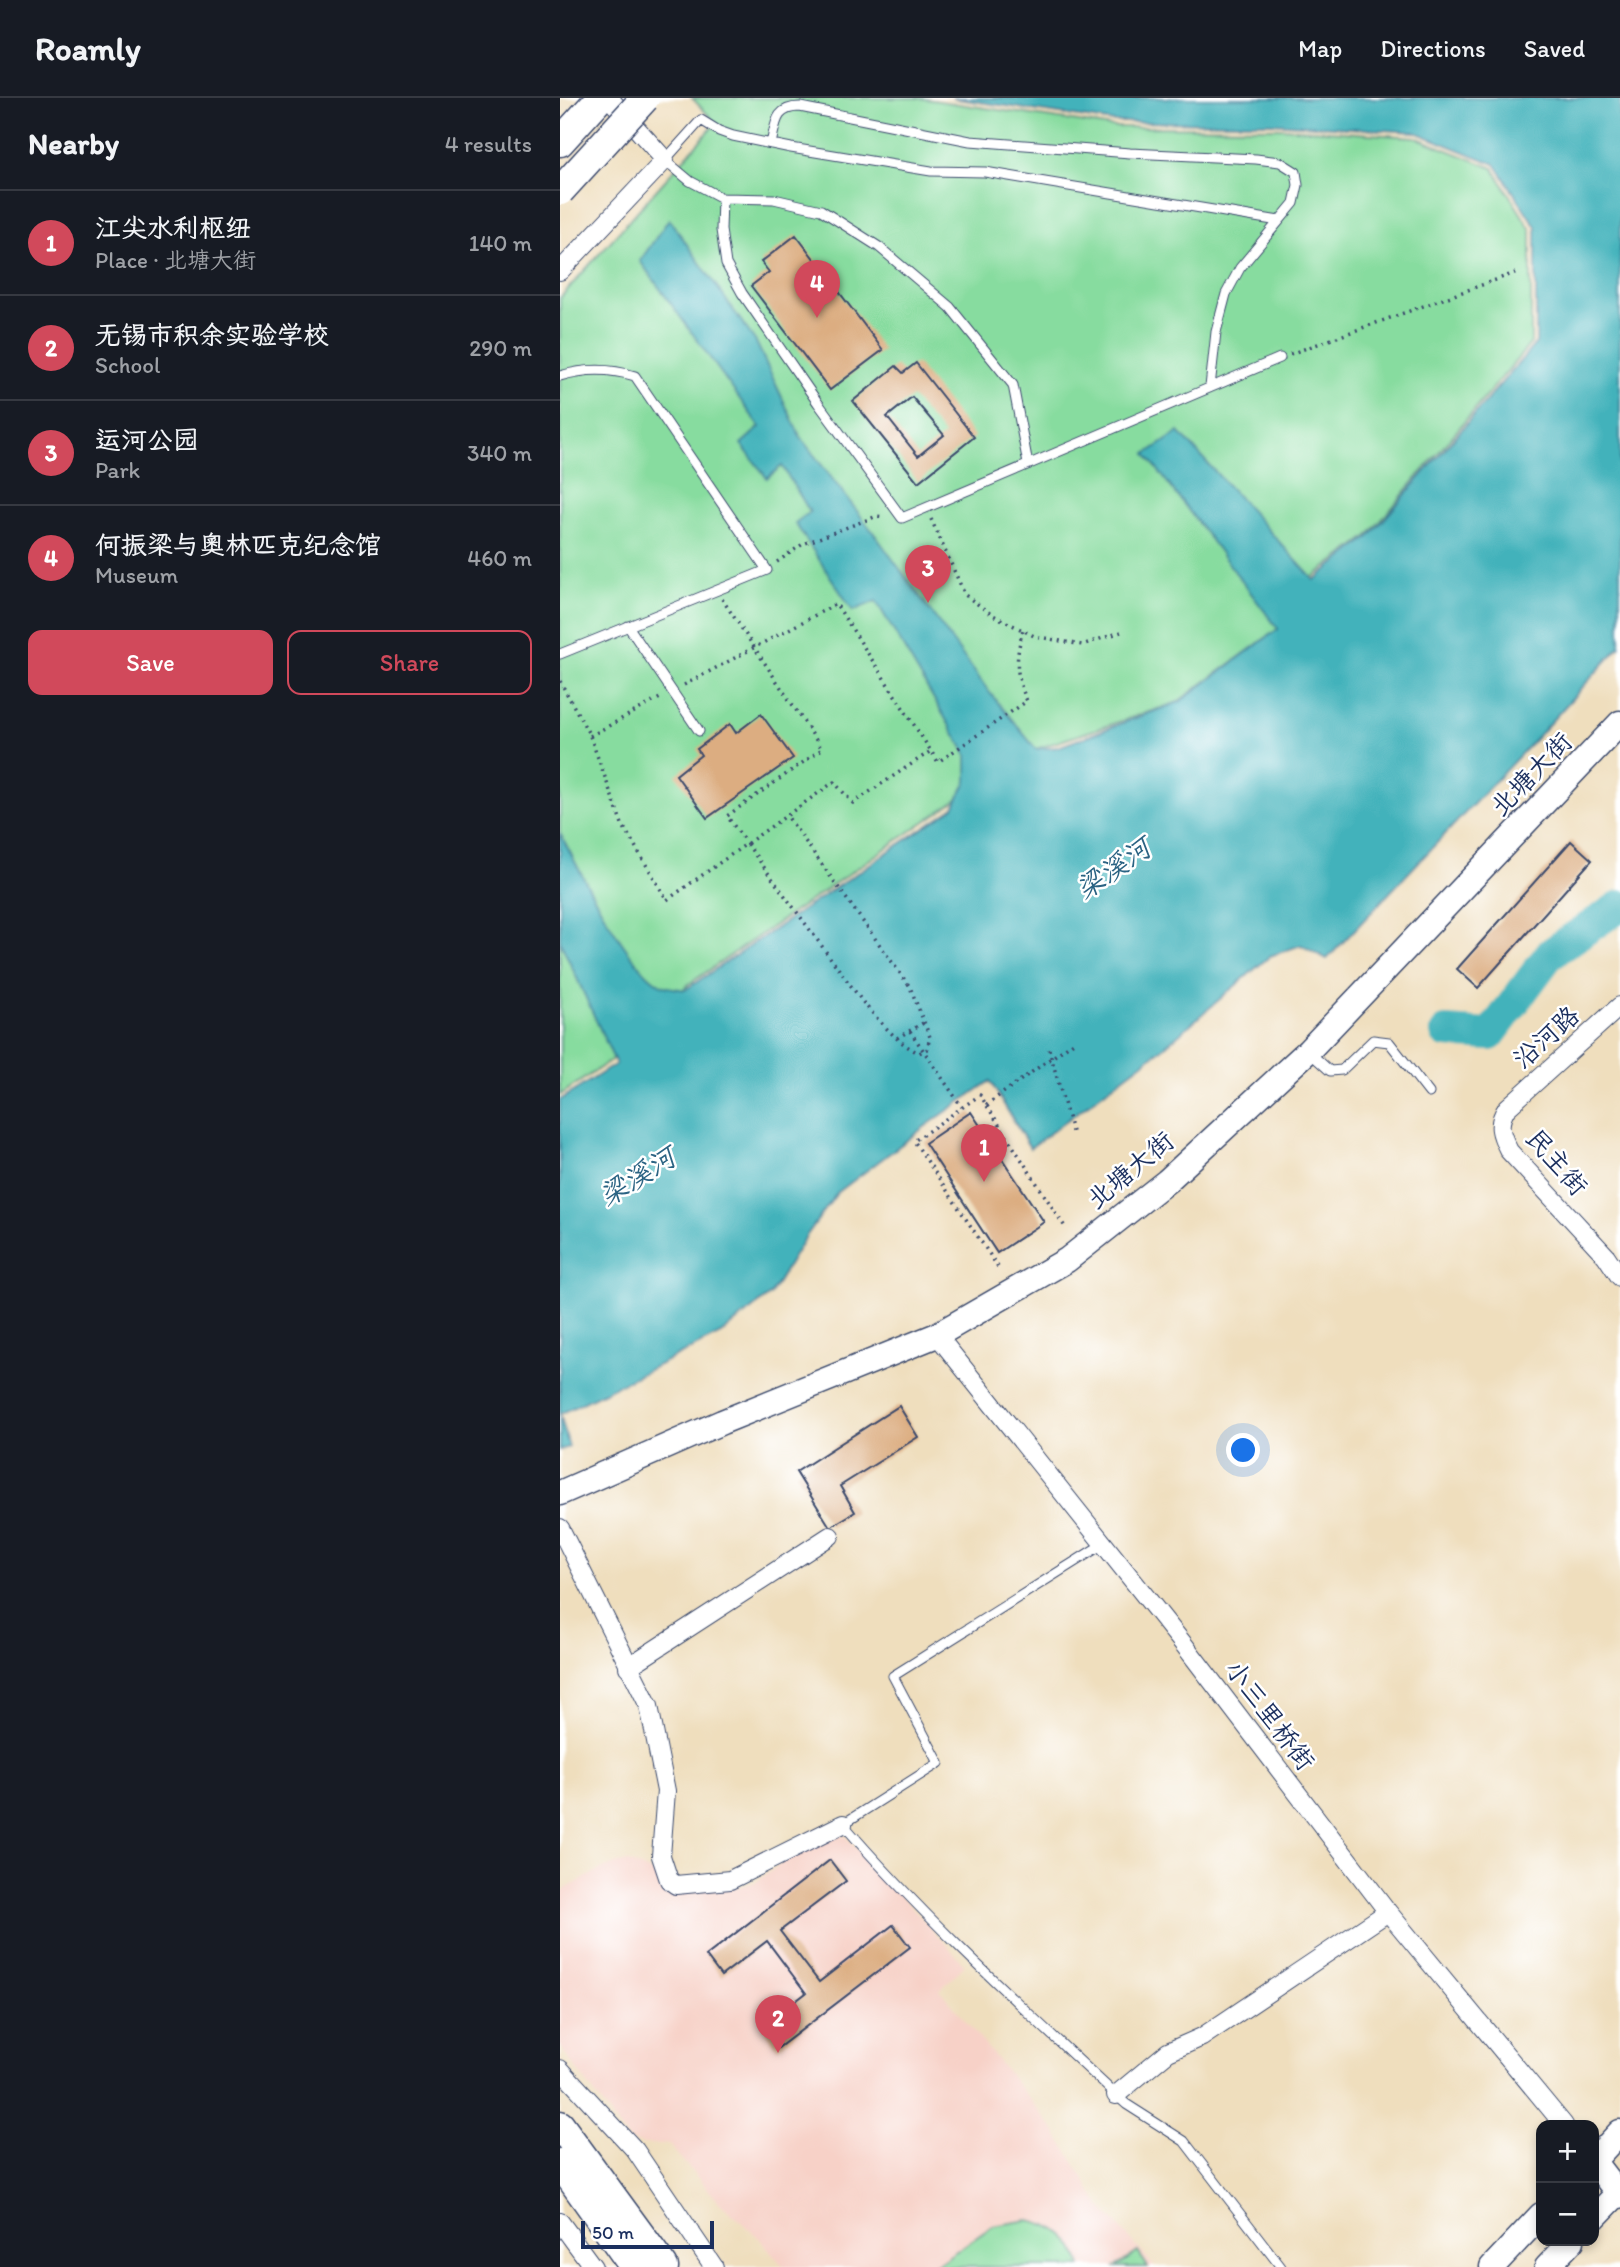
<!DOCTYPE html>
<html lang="en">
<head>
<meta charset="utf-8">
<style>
  :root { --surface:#171b24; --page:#20242c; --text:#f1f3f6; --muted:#9ea1a6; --line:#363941; --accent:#d1495b }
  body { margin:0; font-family:Itim,"LXGW WenKai TC",sans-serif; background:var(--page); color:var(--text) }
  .controls { position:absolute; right:21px; bottom:21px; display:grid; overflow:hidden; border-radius:14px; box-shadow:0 4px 10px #0003 }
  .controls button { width:63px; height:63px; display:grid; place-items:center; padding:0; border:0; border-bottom:2px solid var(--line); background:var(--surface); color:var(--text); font:35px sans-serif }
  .scale { position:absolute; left:21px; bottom:18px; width:133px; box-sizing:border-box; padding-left:7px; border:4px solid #1b2f5e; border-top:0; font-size:19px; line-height:24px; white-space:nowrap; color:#1b2f5e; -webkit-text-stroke:5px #fff; paint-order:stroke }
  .you { position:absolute; left:684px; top:1353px; width:24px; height:24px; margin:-18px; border:5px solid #fff; border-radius:50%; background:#1a73e8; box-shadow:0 0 0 10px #1a73e833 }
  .badge { display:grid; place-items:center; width:46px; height:46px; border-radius:50%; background:var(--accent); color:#fff; font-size:23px; font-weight:700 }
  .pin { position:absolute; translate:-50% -58px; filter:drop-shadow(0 2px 4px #0008) }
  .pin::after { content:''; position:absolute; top:37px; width:24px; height:21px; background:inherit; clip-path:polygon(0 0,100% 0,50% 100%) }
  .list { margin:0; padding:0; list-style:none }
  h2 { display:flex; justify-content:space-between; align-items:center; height:91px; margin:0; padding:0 28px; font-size:30px }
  h2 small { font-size:23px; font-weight:400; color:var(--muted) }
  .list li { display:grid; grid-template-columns:46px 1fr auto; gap:21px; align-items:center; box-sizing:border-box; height:105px; padding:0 28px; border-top:2px solid var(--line) }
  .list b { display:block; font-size:26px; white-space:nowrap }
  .list p { margin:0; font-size:23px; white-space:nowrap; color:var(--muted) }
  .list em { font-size:23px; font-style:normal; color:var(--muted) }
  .actions { display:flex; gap:14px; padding:21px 28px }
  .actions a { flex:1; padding:16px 0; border:2px solid var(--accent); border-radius:14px; text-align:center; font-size:24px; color:var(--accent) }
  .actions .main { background:var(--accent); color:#fff }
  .map { position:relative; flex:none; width:1060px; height:2169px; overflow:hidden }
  header { display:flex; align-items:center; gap:42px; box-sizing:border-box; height:98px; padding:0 35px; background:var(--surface); border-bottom:2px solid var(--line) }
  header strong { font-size:33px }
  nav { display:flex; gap:38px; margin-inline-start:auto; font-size:24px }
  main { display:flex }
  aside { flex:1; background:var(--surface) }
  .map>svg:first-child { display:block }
</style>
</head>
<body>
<header>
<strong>Roamly</strong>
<nav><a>Map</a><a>Directions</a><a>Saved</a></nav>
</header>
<main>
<aside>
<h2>Nearby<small>4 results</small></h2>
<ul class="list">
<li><span class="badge">1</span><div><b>江尖水利枢纽</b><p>Place · 北塘大街</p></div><em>140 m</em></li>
<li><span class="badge">2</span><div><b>无锡市积余实验学校</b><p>School</p></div><em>290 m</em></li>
<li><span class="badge">3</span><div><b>运河公园</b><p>Park</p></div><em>340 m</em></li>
<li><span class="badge">4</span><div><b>何振梁与奥林匹克纪念馆</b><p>Museum</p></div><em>460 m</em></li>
</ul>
<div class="actions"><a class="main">Save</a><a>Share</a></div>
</aside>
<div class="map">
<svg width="1060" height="2169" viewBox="0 0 1060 2169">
  <rect width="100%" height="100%" fill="#fff"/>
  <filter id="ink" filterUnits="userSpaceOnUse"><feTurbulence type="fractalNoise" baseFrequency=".0143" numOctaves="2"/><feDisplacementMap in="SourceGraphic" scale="14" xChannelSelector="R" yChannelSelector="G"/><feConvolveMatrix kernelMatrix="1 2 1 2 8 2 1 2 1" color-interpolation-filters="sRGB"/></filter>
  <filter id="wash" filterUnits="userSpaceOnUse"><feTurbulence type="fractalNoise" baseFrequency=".00686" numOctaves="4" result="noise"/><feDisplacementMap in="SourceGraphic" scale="28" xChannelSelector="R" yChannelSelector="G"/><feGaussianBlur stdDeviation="1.57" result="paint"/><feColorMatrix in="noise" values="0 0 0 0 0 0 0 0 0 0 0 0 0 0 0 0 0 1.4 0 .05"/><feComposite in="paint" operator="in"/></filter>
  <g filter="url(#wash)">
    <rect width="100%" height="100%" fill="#efdebd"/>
    <!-- built -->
    <path fill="#f7d1c7" d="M259 1738H285L405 1867 380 1892 494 2031 539 2106 595 2169H224L199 2140 161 2106 108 2046H83L68 2041 0 1949V1794L38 1773 58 1765 69 1764 100 1778 144 1791H171L196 1784Z"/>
    <!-- green -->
    <path fill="#87dc9f" stroke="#51867e" stroke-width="2" d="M132 0H359L552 29 721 30 855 39 933 70 971 132V245L808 438 753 479 718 531 616 605 476 651 390 706 129 886 50 963 0 997V200L156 25Z
      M468 2122C496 2127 515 2140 521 2169H373L433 2128Z
      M578 2154 588 2169H556Z"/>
    <!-- water -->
    <path fill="#42b2bb" stroke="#2e708c" stroke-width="2" d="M392 0H1060V548L977 639 767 861 741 847 710 858 604 949 470 1050 430 983 363 1030 277 1095 242 1144 211 1196 161 1236 0 1316 9 1349 0 1352V1002L56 966 0 843V735C20 773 64 863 98 885 105 890 117 890 125 892L394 709 407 683V657L316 503 293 513 235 425 250 414 222 368 207 380 181 346 200 329 80 163 109 121 196 244 241 340 313 434 430 595 476 651 498 649 619 604 718 531 586 356 619 334 754 482 809 439 976 245V129L935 66 855 34 710 25 554 24Z"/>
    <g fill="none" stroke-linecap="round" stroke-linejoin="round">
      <!-- river -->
      <path stroke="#42b2bb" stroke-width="32" d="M886 934 930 937 990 856 1060 808"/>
    </g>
    <g id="blocks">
      <!-- building -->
      <path fill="#dcad81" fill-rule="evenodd" d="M236 137 323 252 270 292 191 188 209 174 201 164Z
        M356 265 414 339 358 384 293 303 336 268 343 275ZM352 299 384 337 358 358 327 319Z
        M201 616 233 660 147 720 116 677 141 657 137 651 170 626 176 635Z
        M1011 743 1032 762 918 890 897 871Z
        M411 1014 484 1124 437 1155 365 1045Z
        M339 1308 358 1339 280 1388 295 1414 270 1429 236 1374Z
        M270 1762 286 1783 220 1833 259 1884 333 1827 350 1849 218 1950 202 1929 246 1895 207 1843 161 1878 146 1858Z"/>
    </g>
  </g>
  <g filter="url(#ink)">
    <use href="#blocks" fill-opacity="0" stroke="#3b496c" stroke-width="2"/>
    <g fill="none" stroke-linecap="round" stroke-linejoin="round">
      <!-- lane casing -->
      <g stroke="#3b496c" stroke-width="11">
        <path id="lane" d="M211 46C216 25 215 9 240 9L410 43 570 55 696 61 720 64 736 74 738 87 734 105 680 170 666 196 656 234 650 289
          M162 100 161 132 166 166 182 195 258 305 342 420 720 260
          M0 278C26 270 49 270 75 278L207 472 0 556
          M468 366 453 287 390 209 319 149 261 112 214 101 162 100 130 83 105 62 141 22 159 33 173 38 231 50 371 73 425 74 719 123
          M68 528 139 633
          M749 954 770 973 782 972 813 942 829 944 869 995
          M543 1446 333 1578 379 1665 283 1726C367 1823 462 1909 556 1997L566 2006 624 2043 721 2169"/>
      </g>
      <!-- street casing -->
      <g stroke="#3b496c" stroke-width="20">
        <path id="street" d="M0 173 105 62 49 0
          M1060 908 947 1010C936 1026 941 1037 949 1053L1046 1158 1060 1179
          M377 1237 625 1548 828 1814 1004 2027
          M0 1430 89 1608 106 1693 101 1758 109 1782 116 1787 170 1782 283 1726
          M68 1569 270 1438
          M0 1971 75 2052 154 2169
          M556 1997 608 1954 642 1939 828 1814
          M0 2124 33 2169"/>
      </g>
      <!-- secondary casing -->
      <g stroke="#3b496c" stroke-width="27">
        <path id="secondary" d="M0 1395 162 1324 377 1237 507 1162 607 1083 748 953 1060 625
          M1034 2062 1060 2034
          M1034 2064 1060 2098
          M1034 2120 1060 2093
          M932 2169 981 2117
          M987 2169 1012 2143"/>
      </g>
      <!-- primary casing -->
      <g stroke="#3b496c" stroke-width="31">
        <path id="primary" d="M0 44 40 0
          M0 2027 104 2169
          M0 2065 74 2169"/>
      </g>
      <!-- path -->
      <path stroke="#3b496c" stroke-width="3.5" stroke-dasharray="2 5" stroke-linecap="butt" d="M730 256 955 175
        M371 421 405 497 431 516 474 538 522 547 561 534
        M217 464 243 446 317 418 325 419
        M162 501 262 651 167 718 187 746
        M0 583 30 638 62 726 107 802 274 684 293 705 371 653
        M124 587 276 506 378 664 467 603C455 576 455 561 463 532
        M30 638 102 599
        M350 933 402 1009
        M337 940 365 924
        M489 951 513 1037
        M426 1007 515 943
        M438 1169 354 1043 420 997 505 1129"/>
      <!-- lane -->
      <use href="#lane" stroke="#fff" stroke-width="9"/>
      <!-- street -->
      <use href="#street" stroke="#fff" stroke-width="18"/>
      <!-- secondary -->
      <use href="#secondary" stroke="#fff" stroke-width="24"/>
      <!-- primary -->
      <use href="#primary" stroke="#fff" stroke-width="28"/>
      <!-- primary-bridge casing -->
      <g stroke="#3b496c" stroke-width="31" stroke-linecap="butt">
        <path id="primary-bridge" d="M0 93 85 0"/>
      </g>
      <!-- path-bridge -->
      <path stroke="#3b496c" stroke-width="3.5" stroke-dasharray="2 5" stroke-linecap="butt" d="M187 746 305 907C321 924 337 945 359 955L367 951 370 939 350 889 227 718"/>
      <!-- primary-bridge -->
      <use href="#primary-bridge" stroke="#fff" stroke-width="28"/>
    </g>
  </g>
  <g text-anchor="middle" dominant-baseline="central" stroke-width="5" stroke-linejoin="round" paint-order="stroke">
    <!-- street labels -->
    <g font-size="26" fill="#1b2f5e" stroke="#fff">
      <text transform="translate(971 676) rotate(-46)">北塘大街</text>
      <text transform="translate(986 939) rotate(-42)">沿河路</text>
      <text transform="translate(997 1064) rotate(49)">民主街</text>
      <text transform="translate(570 1072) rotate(-40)">北塘大街</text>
      <text transform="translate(710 1617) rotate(53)">小三里桥街</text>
    </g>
    <!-- water labels -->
    <g font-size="28" font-style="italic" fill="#2b6383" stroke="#fff">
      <text transform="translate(553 770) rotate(-35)">梁溪河</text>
      <text transform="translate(77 1078) rotate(-32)">梁溪河</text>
    </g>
  </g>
</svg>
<div class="controls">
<button>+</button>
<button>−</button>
</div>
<div class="scale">50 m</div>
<div class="you"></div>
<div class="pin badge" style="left:424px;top:1084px">1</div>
<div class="pin badge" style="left:218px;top:1955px">2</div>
<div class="pin badge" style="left:368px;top:505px">3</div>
<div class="pin badge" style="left:257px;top:220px">4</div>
</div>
</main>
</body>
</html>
